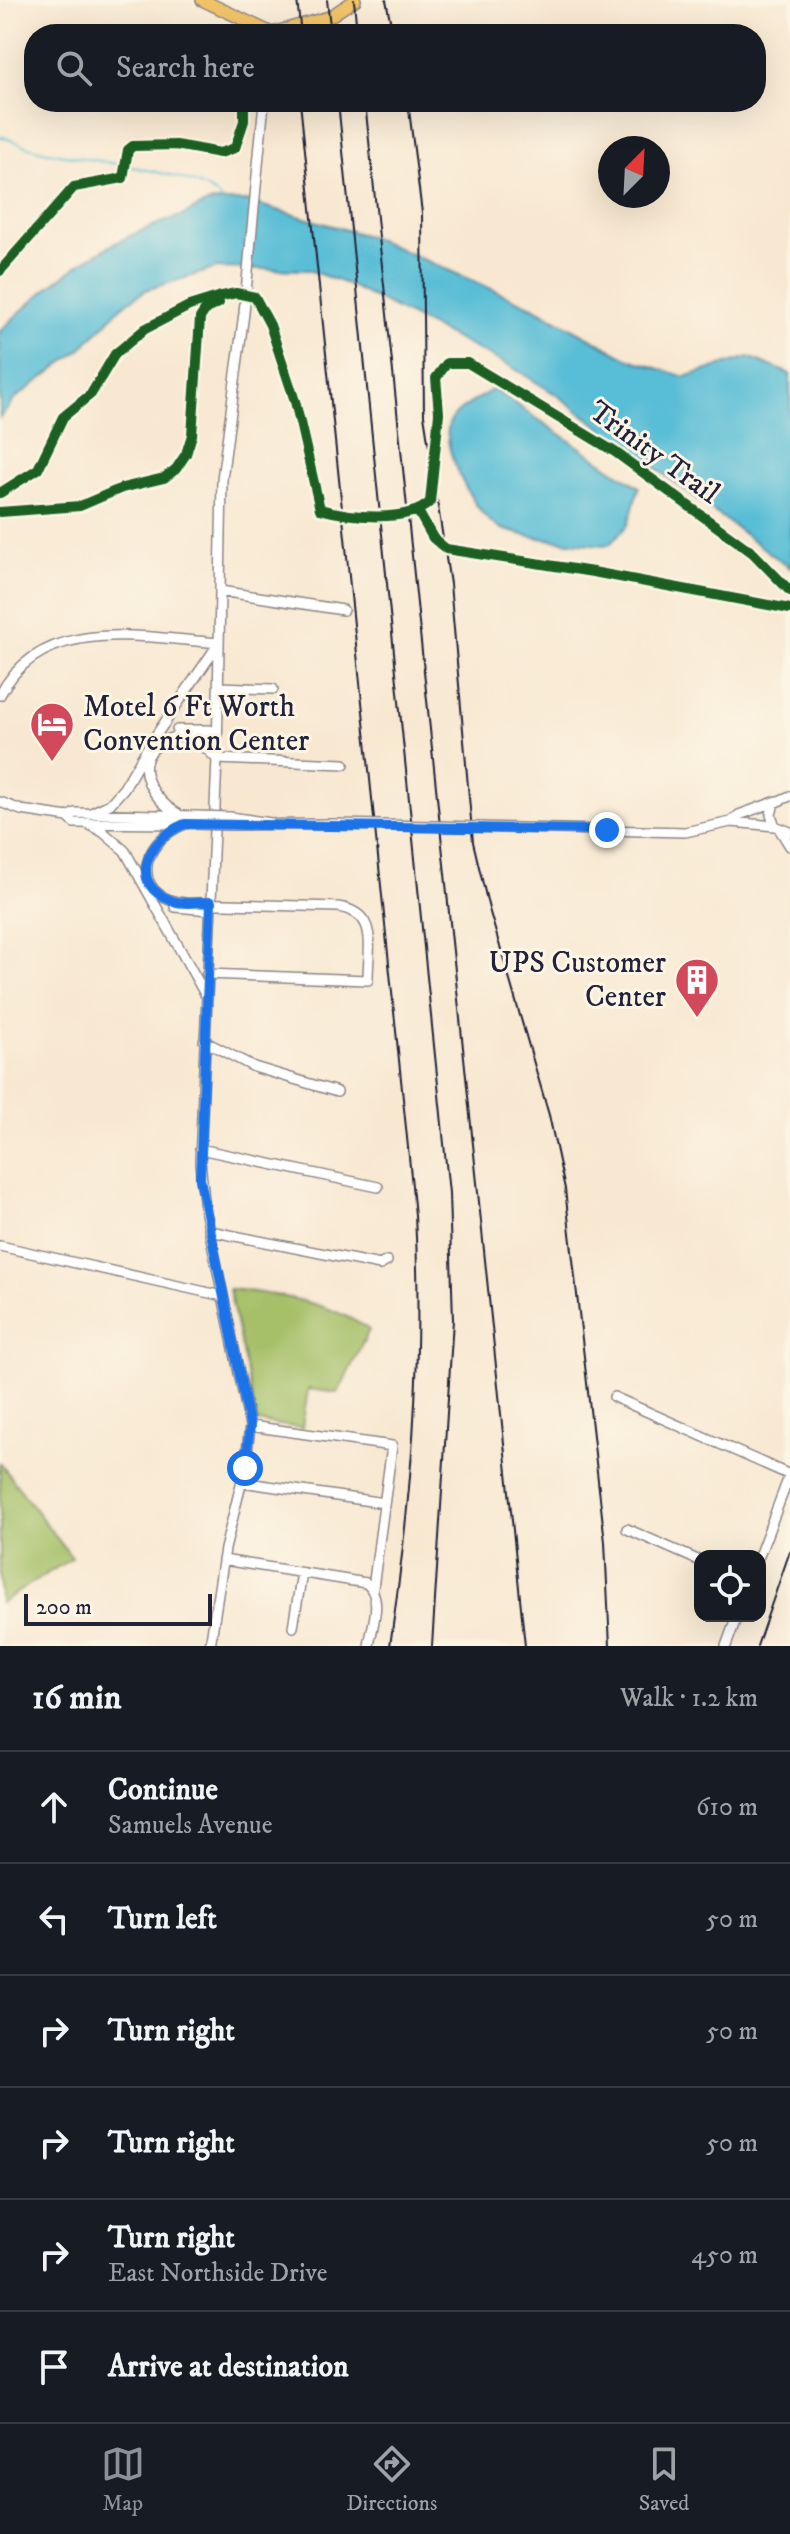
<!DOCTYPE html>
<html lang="en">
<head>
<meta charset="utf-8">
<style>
  :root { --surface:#171b24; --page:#20242c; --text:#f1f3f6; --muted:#9ea1a6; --line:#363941; --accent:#8c9099 }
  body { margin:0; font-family:"IM FELL DW Pica",serif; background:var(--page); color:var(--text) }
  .controls { position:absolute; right:24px; bottom:24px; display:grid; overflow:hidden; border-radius:16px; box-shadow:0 8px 32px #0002 }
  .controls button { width:72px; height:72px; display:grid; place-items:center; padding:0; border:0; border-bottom:2px solid var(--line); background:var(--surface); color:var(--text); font:40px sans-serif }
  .compass { position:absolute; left:598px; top:136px; width:72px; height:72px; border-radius:50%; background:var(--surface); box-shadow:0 8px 32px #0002; rotate:24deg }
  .scale { position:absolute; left:24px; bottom:20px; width:188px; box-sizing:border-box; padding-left:8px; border:4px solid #22223b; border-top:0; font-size:22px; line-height:28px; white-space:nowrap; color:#22223b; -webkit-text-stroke:6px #fcf5e5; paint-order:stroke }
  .stop { position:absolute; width:24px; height:24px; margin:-18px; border:6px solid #1a73e8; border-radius:50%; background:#fff }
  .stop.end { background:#1a73e8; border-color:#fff; box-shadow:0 2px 8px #0008 }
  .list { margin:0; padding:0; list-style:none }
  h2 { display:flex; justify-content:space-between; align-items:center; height:104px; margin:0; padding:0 32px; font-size:34px }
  h2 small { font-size:26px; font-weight:400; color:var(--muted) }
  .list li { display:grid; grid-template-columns:52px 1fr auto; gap:24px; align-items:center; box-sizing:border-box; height:112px; padding:0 32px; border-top:2px solid var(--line) }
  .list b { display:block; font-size:30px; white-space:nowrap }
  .list p { margin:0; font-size:26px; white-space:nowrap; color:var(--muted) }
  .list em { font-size:26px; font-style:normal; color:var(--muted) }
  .icon { flex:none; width:44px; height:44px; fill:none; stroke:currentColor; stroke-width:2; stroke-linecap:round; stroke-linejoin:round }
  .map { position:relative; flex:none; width:790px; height:1646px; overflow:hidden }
  .search { position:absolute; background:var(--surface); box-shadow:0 8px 32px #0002; left:24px; right:24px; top:24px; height:88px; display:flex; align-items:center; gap:20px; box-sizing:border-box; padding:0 28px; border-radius:32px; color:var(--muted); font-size:30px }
  .sheet { height:776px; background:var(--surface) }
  nav { display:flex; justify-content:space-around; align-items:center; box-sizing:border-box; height:112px; border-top:2px solid var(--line); background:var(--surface); font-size:22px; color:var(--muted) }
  nav a { display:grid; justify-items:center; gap:4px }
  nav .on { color:var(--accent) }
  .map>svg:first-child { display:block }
</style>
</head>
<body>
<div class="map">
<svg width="790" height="1646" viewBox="0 0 790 1646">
  <rect width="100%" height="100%" fill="#fcf5e5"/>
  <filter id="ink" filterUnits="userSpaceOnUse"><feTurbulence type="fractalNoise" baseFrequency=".0125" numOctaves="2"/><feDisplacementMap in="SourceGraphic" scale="16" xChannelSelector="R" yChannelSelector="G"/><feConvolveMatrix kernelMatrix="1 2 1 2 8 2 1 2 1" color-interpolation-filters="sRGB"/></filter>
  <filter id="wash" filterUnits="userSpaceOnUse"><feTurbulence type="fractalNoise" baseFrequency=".006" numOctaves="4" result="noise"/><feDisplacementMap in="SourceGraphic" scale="32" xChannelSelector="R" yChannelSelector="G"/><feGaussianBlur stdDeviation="1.8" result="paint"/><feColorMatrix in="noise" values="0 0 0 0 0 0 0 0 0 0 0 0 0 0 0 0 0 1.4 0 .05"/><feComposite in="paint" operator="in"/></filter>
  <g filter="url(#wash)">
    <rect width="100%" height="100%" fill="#f8e8d1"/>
    <!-- green -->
    <path fill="#a5c067" stroke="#647151" stroke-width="2" d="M229 1289C275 1294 331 1302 369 1330L338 1393 308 1389 302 1428 257 1422Z
      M0 1463 72 1558 0 1603Z"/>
    <!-- water -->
    <path fill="#58bdd6" stroke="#3d7088" stroke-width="2" d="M246 201 374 238 535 308 629 359 685 377 749 357 790 374V568L557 395 510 366 347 284 308 270 217 268 146 290 121 307 80 350 16 398 0 418V331C58 275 104 241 181 216 191 213 199 205 209 203 219 200 234 202 246 201Z
      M493 389 639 487 628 525 609 545C582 544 522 538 498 527 476 516 440 448 449 424 454 410 481 398 493 389Z"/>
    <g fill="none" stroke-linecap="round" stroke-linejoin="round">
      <!-- stream -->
      <path stroke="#58bdd6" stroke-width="2" d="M0 136C11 140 23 145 35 149 75 160 202 170 222 201"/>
    </g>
  </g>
  <g filter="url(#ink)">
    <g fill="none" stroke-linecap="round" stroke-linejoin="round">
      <!-- minor casing -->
      <g stroke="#8d8586" stroke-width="12">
        <path id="minor" d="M220 591 343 610
          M219 687 273 689
          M0 695C42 614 144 638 219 643L148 747 124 788 110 804 89 814
          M177 730H210
          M194 737 217 759
          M217 759 344 764
          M790 796 774 803 771 815 775 826 790 832
          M0 802 21 810 68 817 75 813 195 816
          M178 814C150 798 127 758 167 740 182 732 201 736 217 736
          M68 817 74 823 178 824
          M230 817 271 823
          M731 822 739 815 777 801
          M86 823 103 832 125 851 205 994
          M185 824C137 843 131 898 185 903L338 907C379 913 368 946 368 980L207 974
          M230 825 334 824
          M480 827 685 832 731 822 775 826
          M780 830 790 846
          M175 907 210 910
          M204 1041 254 1067 337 1092
          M200 1149 378 1187
          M210 1231 380 1265 387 1261
          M0 1246 223 1296
          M614 1397 790 1475
          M250 1426 392 1446 373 1588
          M242 1482 384 1503
          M627 1529 700 1561
          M759 1556 790 1474
          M223 1560 366 1583C384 1597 372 1626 369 1646
          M293 1627 302 1573
          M210 1646 225 1549 245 1468 250 1426 205 1209 200 1162 217 759 222 479 244 313 264 102
          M726 1646 737 1616"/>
      </g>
      <!-- major casing -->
      <g stroke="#8d8586" stroke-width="14">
        <path id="major" d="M202 0 272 33 329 17 355 0"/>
      </g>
      <!-- minor -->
      <use href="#minor" stroke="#fff" stroke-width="9"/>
      <!-- major -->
      <use href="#major" stroke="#f1c369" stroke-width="11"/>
      <!-- rail -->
      <path stroke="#22223b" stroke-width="2" d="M297 0 301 34
        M327 0 331 34
        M354 0 357 34
        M386 0 393 34
        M300 102 415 1215C423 1361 411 1502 390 1646
        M338 102 449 1193 453 1320 432 1646
        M365 102 525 1646
        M408 102 422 213 424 415 450 584 473 842 489 909 549 1115 565 1189 605 1542 610 1646
        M757 1646 790 1551"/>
      <!-- minor-bridge casing -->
      <g stroke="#8d8586" stroke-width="12" stroke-linecap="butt">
        <path id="minor-bridge" d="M195 816 230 817
          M195 824 230 825
          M334 824 480 827"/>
      </g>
      <!-- minor-bridge -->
      <use href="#minor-bridge" stroke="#fff" stroke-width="9"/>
      <!-- cycleway casing -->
      <g stroke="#fcf5e5" stroke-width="15">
        <path id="cycleway" d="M0 271 74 187 123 178 128 150 133 146 176 145 220 153 235 148 244 121V102
          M0 493 38 469 63 417 91 394 115 354 145 329 189 306 218 297 236 293 255 297 270 325 295 401 320 509C348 517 409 523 430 502L439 413 436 378 447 363H468L615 452 753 553 790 591
          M0 512 80 506 122 488 164 478 176 469 186 454 192 435 200 318 206 309 219 303
          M419 513 433 538 446 549 593 572 790 609"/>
      </g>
      <!-- cycleway -->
      <use href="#cycleway" stroke="#1b5e20" stroke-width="10"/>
    </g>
  </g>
  <g fill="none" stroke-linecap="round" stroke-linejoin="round" filter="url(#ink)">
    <!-- route -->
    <path stroke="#1a73e8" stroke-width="10" d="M245 1468 250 1426 200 1179 211 902C198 902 185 905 173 901 126 885 147 839 185 824L607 830"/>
  </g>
  <!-- icons -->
  <defs>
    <g id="hotel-pin" transform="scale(2.3)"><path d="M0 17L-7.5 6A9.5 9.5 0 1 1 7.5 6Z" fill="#d1495b" stroke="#fcf5e5"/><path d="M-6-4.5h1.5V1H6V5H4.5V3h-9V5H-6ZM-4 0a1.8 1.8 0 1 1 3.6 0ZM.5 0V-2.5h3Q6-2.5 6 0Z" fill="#fff"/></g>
    <g id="building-pin" transform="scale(2.3)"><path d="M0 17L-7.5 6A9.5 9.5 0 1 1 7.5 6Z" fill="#d1495b" stroke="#fcf5e5"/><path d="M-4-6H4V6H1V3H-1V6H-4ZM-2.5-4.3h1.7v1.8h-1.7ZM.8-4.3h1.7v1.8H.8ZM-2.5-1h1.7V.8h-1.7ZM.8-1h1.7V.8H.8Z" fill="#fff"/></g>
  </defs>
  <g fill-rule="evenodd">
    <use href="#hotel-pin" x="52" y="724"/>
    <use href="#building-pin" x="697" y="980"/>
  </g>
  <g text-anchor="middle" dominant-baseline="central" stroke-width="6" stroke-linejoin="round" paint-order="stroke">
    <!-- street labels -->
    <g font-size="30" fill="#22223b" stroke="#fcf5e5">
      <text transform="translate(654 453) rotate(36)">Trinity Trail</text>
    </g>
    <!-- poi labels -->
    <g font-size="30" fill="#22223b" stroke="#fcf5e5" text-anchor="start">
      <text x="83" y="707">Motel 6 Ft Worth<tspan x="83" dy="34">Convention Center</tspan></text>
      <text x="666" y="963" text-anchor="end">UPS Customer<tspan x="666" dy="34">Center</tspan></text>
    </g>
  </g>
</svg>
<div class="controls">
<button><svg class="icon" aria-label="locate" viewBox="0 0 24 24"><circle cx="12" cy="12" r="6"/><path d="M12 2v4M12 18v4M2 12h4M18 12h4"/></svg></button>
</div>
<svg class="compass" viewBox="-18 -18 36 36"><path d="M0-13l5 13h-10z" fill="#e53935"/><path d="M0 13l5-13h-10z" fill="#9ea1a6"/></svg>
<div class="scale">200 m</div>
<div class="stop" style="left:245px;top:1468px"></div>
<div class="stop end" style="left:607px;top:830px"></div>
<div class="search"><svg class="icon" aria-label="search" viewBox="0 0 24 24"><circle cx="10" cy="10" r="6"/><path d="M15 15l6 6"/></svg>Search here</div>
</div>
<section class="sheet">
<h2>16 min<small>Walk · 1.2 km</small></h2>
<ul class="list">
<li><svg class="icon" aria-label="ahead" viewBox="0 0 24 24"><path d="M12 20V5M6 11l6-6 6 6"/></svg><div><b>Continue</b><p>Samuels Avenue</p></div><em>610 m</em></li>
<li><svg class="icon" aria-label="left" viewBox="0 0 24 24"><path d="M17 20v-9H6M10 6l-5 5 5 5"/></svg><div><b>Turn left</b></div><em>50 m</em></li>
<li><svg class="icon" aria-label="right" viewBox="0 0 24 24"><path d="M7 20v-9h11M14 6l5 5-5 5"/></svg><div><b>Turn right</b></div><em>50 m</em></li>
<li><svg class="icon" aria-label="right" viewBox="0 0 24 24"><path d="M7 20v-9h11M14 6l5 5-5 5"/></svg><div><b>Turn right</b></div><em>50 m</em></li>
<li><svg class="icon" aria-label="right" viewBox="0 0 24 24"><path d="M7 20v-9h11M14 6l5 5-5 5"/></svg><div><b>Turn right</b><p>East Northside Drive</p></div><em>450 m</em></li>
<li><svg class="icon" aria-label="arrive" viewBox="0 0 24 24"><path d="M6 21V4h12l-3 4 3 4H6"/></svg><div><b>Arrive at destination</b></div></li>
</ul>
</section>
<nav>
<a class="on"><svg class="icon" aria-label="map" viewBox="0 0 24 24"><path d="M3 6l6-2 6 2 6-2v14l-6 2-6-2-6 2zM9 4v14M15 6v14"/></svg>Map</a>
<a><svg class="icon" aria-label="directions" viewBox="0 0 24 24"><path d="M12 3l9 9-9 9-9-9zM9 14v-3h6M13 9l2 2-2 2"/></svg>Directions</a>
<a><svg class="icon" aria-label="saved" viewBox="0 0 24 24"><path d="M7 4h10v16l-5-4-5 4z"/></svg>Saved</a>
</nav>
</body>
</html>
